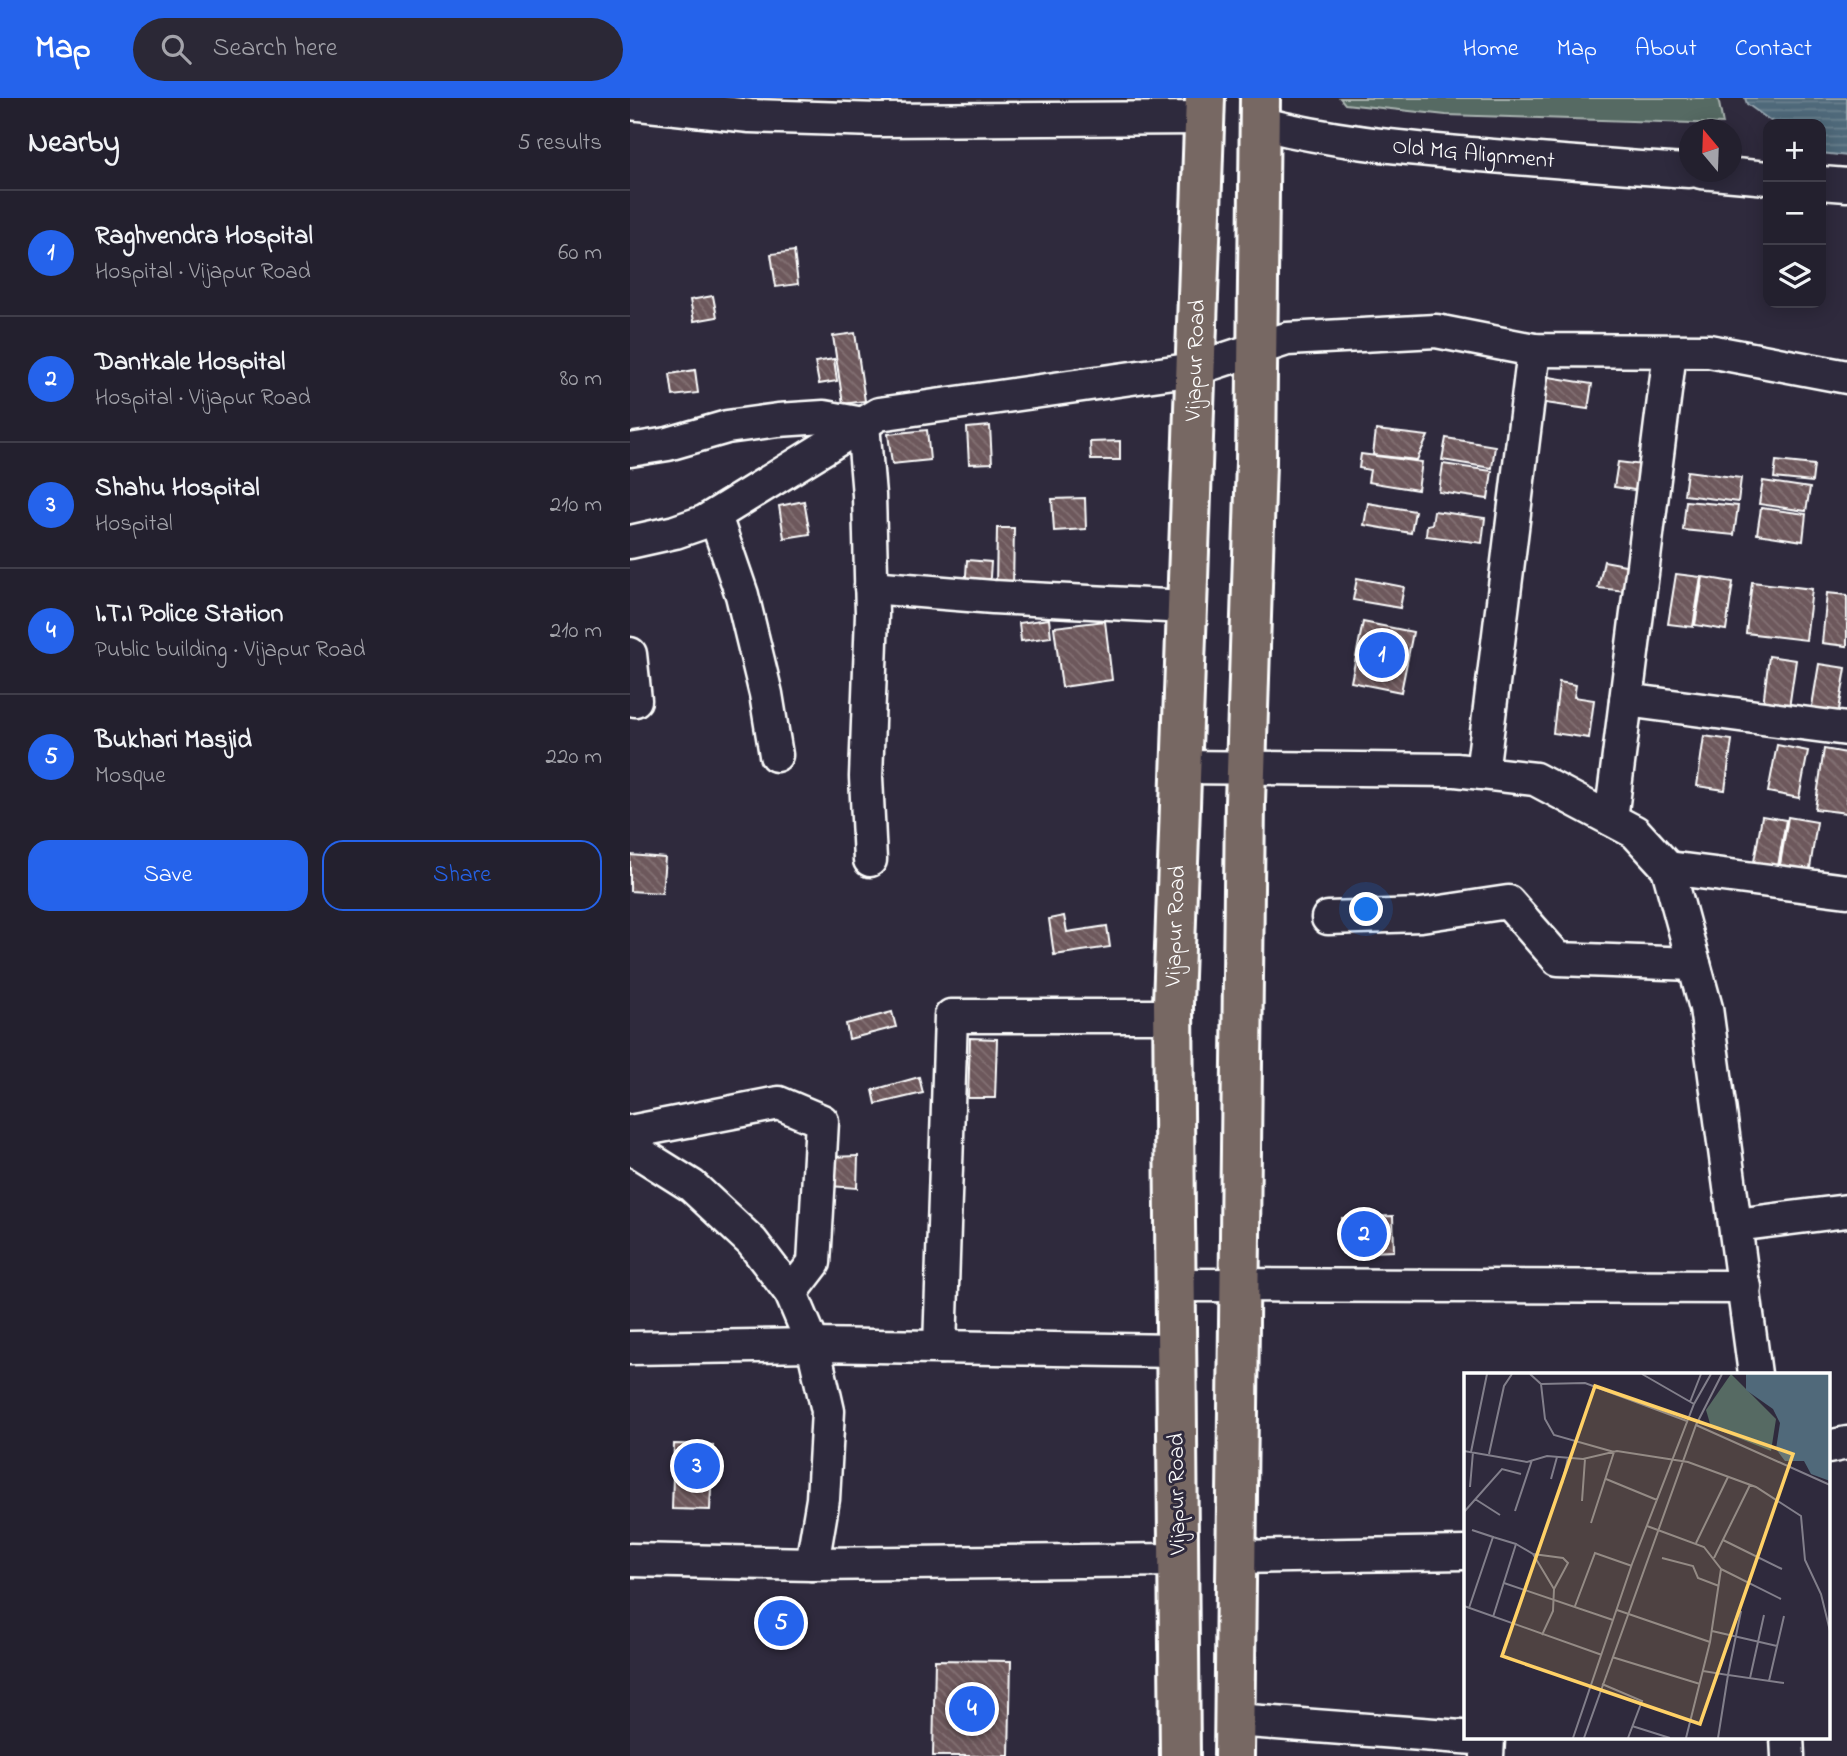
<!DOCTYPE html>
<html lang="en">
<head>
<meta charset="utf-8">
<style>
  :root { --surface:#23202e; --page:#2b2836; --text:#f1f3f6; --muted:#a3a3aa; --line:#403e4a; --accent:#2563eb }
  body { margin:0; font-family:"Indie Flower",sans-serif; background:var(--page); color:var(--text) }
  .controls { position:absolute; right:21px; top:21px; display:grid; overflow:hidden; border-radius:14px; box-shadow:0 4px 18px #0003 }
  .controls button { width:63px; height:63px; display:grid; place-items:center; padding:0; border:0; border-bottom:2px solid var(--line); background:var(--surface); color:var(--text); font:35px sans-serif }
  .compass { position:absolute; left:1049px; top:21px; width:63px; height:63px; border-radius:50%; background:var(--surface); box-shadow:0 4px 18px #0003; rotate:341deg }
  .you { position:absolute; left:737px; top:812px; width:24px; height:24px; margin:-18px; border:5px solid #fff; border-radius:50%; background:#1a73e8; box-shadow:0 0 0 10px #1a73e833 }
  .badge { display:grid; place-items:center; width:46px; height:46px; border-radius:50%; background:var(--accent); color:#fff; font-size:23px; font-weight:700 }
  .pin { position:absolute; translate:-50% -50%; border:4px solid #fff; box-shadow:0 2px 7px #0006 }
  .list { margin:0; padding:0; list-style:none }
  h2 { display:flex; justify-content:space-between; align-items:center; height:91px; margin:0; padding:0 28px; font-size:30px }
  h2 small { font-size:23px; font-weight:400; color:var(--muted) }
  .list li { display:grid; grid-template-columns:46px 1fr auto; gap:21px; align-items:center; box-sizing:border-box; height:126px; padding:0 28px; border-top:2px solid var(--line) }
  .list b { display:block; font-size:26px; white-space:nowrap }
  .list p { margin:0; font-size:23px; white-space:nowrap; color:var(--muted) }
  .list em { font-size:23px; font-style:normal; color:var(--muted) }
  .actions { display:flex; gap:14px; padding:21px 28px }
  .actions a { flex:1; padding:16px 0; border:2px solid var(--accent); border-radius:21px; text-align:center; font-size:24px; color:var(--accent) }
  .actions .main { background:var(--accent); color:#fff }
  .icon { flex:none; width:38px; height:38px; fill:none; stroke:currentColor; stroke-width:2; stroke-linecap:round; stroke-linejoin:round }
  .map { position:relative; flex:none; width:1217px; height:1658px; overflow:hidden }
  header { display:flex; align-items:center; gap:42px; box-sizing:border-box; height:98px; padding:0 35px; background:var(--accent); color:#fff }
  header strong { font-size:33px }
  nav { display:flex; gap:38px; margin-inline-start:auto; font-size:24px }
  .search { width:490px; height:63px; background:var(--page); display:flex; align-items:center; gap:18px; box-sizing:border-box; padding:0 24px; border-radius:38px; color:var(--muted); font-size:26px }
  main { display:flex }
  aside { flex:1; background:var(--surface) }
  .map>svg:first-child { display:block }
</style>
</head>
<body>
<header>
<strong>Map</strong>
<div class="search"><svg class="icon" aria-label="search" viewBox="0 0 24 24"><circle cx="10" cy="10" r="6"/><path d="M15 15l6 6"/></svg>Search here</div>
<nav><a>Home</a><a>Map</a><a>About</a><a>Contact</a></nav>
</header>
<main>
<aside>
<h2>Nearby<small>5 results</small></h2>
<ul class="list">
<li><span class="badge">1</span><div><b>Raghvendra Hospital</b><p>Hospital · Vijapur Road</p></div><em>60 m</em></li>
<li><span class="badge">2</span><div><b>Dantkale Hospital</b><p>Hospital · Vijapur Road</p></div><em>80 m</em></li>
<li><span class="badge">3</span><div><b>Shahu Hospital</b><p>Hospital</p></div><em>210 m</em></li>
<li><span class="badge">4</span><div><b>I.T.I Police Station</b><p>Public building · Vijapur Road</p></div><em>210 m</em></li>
<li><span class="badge">5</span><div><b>Bukhari Masjid</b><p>Mosque</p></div><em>220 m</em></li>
</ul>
<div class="actions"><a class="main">Save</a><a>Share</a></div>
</aside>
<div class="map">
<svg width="1217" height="1658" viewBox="0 0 1217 1658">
  <defs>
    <pattern id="water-rules" width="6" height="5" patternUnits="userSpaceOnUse" patternTransform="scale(1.75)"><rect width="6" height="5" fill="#50697a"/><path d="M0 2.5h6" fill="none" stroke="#6a808e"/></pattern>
    <pattern id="building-back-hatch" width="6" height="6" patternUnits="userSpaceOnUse" patternTransform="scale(1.75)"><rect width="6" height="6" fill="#6d585b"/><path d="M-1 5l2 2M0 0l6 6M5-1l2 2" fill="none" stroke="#837174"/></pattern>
  </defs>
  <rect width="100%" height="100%" fill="#2f2a3d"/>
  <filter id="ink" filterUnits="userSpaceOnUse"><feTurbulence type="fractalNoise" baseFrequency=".0143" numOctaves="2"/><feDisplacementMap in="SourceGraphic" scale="14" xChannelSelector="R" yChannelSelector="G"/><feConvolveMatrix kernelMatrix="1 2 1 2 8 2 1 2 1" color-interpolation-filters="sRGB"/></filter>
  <g filter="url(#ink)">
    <!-- park -->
    <path fill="#566a63" stroke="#aab4b1" stroke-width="2" d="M710 0H1088L1093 26 816 17 715 6Z"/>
    <!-- water -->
    <path fill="url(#water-rules)" stroke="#96a5af" stroke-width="2" d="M1115 0H1217V58L1191 55V26H1145L1117 6Z"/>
    <!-- building -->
    <path fill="url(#building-back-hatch)" stroke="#fff" stroke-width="2" d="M164 153 168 186 146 189 141 156Z
      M83 198 87 219 64 223 60 202Z
      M225 235 235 303 213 306 203 238Z
      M204 261 207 283 189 286 185 264Z
      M65 272 68 295 43 298 40 276Z
      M913 278 962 286 958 311 908 304Z
      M360 328 362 365 339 366 337 330Z
      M297 332 300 362 262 366 258 336Z
      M746 332 798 338 787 362 743 357Z
      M816 340 865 348 862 370 812 362Z
      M490 343V362H461L460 344Z
      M731 356 792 364 788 392 738 384 740 372 729 370Z
      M1146 363 1184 367 1182 384 1144 380Z
      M988 364 1022 368 1018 394 984 389Z
      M813 366 862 373 858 401 809 394Z
      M1057 373 1111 380 1108 404 1054 397Z
      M1133 383 1180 390 1176 413 1129 406Z
      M455 400 456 431 424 433 422 401Z
      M174 403 180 436 154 440 149 408Z
      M1056 403 1108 408 1104 437 1053 432Z
      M738 405 785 413 781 435 734 427Z
      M1131 410 1176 416 1173 443 1127 436Z
      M804 413 855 420 852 445 796 438 797 427 802 426Z
      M367 430H384L383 490H366Z
      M337 462 361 464 359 493 335 492Z
      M974 463 1006 469 1004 494 968 490Z
      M1046 476 1071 479 1063 529 1038 526Z
      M1073 479 1103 484 1096 532 1065 527Z
      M727 480 774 489 770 510 723 502Z
      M1122 484 1182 491 1176 542 1116 535Z
      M1197 495 1217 497V548L1192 545Z
      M419 521 421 539 391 543 389 525Z
      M475 523 482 582 432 589 424 529Z
      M733 524 783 534 771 594 721 584Z
      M1139 558 1166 562 1159 610 1133 607Z
      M1189 566 1216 570 1208 618 1181 614Z
      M929 584 946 587 944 599 964 602 959 640 923 635Z
      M1074 638 1102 642 1095 692 1067 688Z
      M1147 647 1178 653 1169 700 1138 694Z
      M1194 651 1217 655V715L1185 711Z
      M1132 718 1156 722 1148 768 1124 764Z
      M1158 719 1187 724 1179 777 1149 773Z
      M0 757 35 760 32 795 0 793Z
      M434 818 437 834 477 828 480 849 424 857 419 821Z
      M262 914 266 929 219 941 216 926Z
      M340 940 367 941 365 1000H338Z
      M289 979 293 995 246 1006 243 992Z
      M228 1058 227 1090 200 1088V1059Z
      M763 1118 764 1153 713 1155 712 1120Z
      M44 1346 83 1347 80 1412 42 1411Z
      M305 1562 381 1563 379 1658H303Z"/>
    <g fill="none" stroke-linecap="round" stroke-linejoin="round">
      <!-- minor casing -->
      <g stroke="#fff" stroke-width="37">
        <g id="minor">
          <path d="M0 5 120 18 248 22 574 20"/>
          <path id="s1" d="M629 25C703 44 775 50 851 57 921 63 990 69 1059 73"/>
          <path d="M1071 74 1138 80"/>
          <path d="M1191 85 1217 87"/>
          <path d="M0 352 38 346 97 329 148 322 194 319 233 326 239 397 242 516 236 679 240 762"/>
          <path d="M85 418 112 497 136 596 146 657"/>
          <path d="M0 444 45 434 74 424 249 316 565 271 657 241 806 233 904 252 1079 253 1217 279"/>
          <path d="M241 489 363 499 556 509"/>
          <path d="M0 556 5 602"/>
          <path d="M996 602 1217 631"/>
          <path d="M551 669 826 672 905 681 1005 734 1038 770 1076 910 1125 1276"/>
          <path d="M852 675 904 252"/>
          <path d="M981 721 1040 254"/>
          <path d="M1038 770 1217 793"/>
          <path d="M698 820 791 817 878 804 928 861 1064 866"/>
          <path d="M0 1034 149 1005 192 1023 184 1165 161 1195"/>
          <path d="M0 1049 62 1088 122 1144 161 1195 183 1247 198 1313 193 1401 182 1466"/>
          <path d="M1106 1127 1217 1113"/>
          <path d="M546 1187 1115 1189"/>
          <path d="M310 1249 321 918H543"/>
          <path d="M0 1250 183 1247 546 1253"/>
          <path d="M1198 1349 1217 1345"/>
          <path d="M606 1459 835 1455"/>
          <path d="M0 1462 182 1466 548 1462"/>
          <path d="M605 1622 858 1641 857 1658"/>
          <path d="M1157 1639 1158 1658"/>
        </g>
      </g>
      <!-- major casing -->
      <g stroke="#fff" stroke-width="44">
        <g id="major">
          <path id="s2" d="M550 1658 543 906 575 0"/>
          <path d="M604 1658 615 704 626 364 630 0"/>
        </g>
      </g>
      <!-- minor -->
      <use href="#minor" stroke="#2f2a3d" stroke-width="32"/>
      <!-- major -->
      <use href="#major" stroke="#776864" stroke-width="38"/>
    </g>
  </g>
  <g text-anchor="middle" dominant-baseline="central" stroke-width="6" stroke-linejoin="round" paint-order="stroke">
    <!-- street labels -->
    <g font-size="23" fill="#fff" stroke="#2f2a3d">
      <text stroke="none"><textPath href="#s1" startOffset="217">Old MG Alignment</textPath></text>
      <text stroke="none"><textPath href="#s2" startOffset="1396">Vijapur Road</textPath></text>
      <text stroke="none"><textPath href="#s2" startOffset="830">Vijapur Road</textPath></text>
      <text transform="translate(548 1396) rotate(-91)">Vijapur Road</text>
    </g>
  </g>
  <!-- overview -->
  <g transform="translate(834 1275)">
    <rect width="366" height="366" fill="#2f2a3d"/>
    <path d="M267 1 312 46 307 78 247 54 242 37Z" fill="#566a63"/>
    <path d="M282 1H366V108L347 101 340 88H321L312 76 316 50 309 36 282 17Z" fill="#50697a"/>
    <path fill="none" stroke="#827f8b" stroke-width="2" d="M66 1 77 11 81 46 90 62 150 79 127 150M178 1 230 31M77 11 121 10 223 48M226 29 237 1M232 52 366 112M0 78 63 89 83 83 119 86 153 78 224 89 292 114 337 143 341 187 357 221 366 258M7 79 23 1M25 81 40 13 48 1M87 106 93 84M142 106 193 127M98 111 104 85M6 114 9 79M11 126 36 142M118 128 121 86M51 138 68 87M0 139 38 96 57 101M183 153 240 174 257 196 246 269 222 365M259 167 318 196M232 170 264 104M52 171 69 181 90 216 89 238 78 262M69 181 99 185 104 190 90 216M198 185 229 193 234 205 255 213M250 185 286 112M257 196 317 226M40 210 149 247M0 233 138 282M111 233 131 180 168 193M5 235 29 164 8 157M153 237 246 269M277 238 264 302 320 310M29 244 52 171 29 164M248 258 313 273M148 284 236 311M239 298 264 302 254 365M286 305 300 242M305 308 320 243M138 311 178 328 164 365M168 353 206 365M109 365 168 191 230 31 247 1M120 365 232 52 258 1"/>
    <path fill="#ffd166" fill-opacity="0.15" stroke="#ffd166" stroke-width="3.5" d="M131 13 329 81 236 351 38 283Z"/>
    <rect width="366" height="366" fill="none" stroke="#fff" stroke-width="3.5"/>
  </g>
</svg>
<div class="controls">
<button>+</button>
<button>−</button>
<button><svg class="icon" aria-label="layers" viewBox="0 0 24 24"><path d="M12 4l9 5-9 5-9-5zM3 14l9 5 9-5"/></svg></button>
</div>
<svg class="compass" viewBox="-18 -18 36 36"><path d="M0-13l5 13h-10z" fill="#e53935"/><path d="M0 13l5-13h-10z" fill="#a3a3aa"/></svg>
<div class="you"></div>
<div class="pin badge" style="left:752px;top:557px">1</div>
<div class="pin badge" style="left:734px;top:1136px">2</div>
<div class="pin badge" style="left:67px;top:1368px">3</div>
<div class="pin badge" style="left:342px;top:1611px">4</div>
<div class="pin badge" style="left:151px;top:1525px">5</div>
</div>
</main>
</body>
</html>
